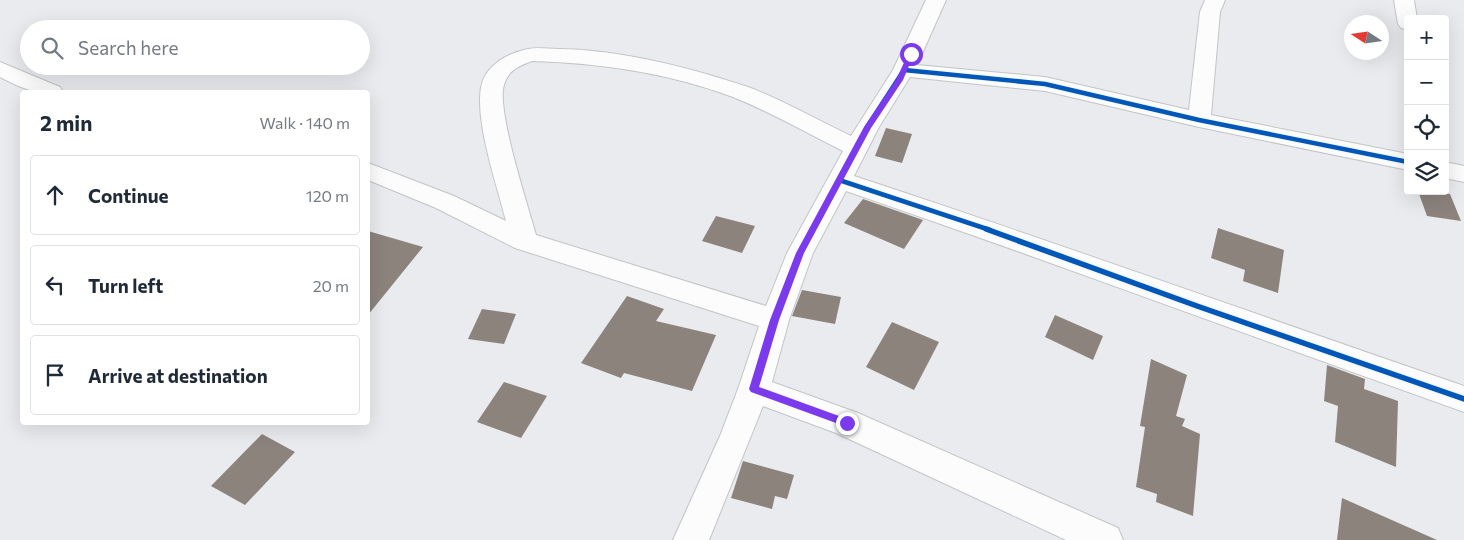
<!DOCTYPE html>
<html lang="en">
<head>
<meta charset="utf-8">
<style>
  :root { --surface:#fff; --page:#f2f2f3; --text:#1f2937; --muted:#747a83; --line:#e0e1e3 }
  body { margin:0; font-family:Commissioner,sans-serif; background:var(--page); color:var(--text) }
  .controls { position:absolute; right:15px; top:15px; display:grid; overflow:hidden; border-radius:5px; box-shadow:0 5px 20px #0002 }
  .controls button { width:45px; height:45px; display:grid; place-items:center; padding:0; border:0; border-bottom:1px solid var(--line); background:var(--surface); color:var(--text); font:25px sans-serif }
  .compass { position:absolute; left:1344px; top:15px; width:45px; height:45px; border-radius:50%; background:var(--surface); box-shadow:0 5px 20px #0002; rotate:282deg }
  .stop { position:absolute; width:15px; height:15px; margin:-11px; border:4px solid #7c3aed; border-radius:50%; background:#fff }
  .stop.end { background:#7c3aed; border-color:#fff; box-shadow:0 1px 5px #0008 }
  .list { margin:0; padding:0; list-style:none }
  h2 { display:flex; justify-content:space-between; align-items:center; height:65px; margin:0; padding:0 20px; font-size:21px }
  h2 small { font-size:16px; font-weight:400; color:var(--muted) }
  .list li { display:grid; grid-template-columns:32px 1fr auto; gap:15px; align-items:center; box-sizing:border-box; height:80px; margin:0 10px 10px; padding:0 10px; border:1px solid var(--line); border-radius:5px }
  .list b { display:block; font-size:19px; white-space:nowrap }
  .list em { font-size:16px; font-style:normal; color:var(--muted) }
  .icon { flex:none; width:28px; height:28px; fill:none; stroke:currentColor; stroke-width:2; stroke-linecap:round; stroke-linejoin:round }
  .map { position:relative; flex:none; width:1464px; height:540px; overflow:hidden }
  .search { position:absolute; background:var(--surface); box-shadow:0 5px 20px #0002; left:20px; top:20px; width:350px; height:55px; display:flex; align-items:center; gap:12px; box-sizing:border-box; padding:0 18px; border-radius:28px; color:var(--muted); font-size:19px }
  .panel { position:absolute; background:var(--surface); box-shadow:0 5px 20px #0002; left:20px; top:90px; width:350px; height:335px; border-radius:5px }
  .map>svg:first-child { display:block }
</style>
</head>
<body>
<div class="map">
<svg width="1464" height="540" viewBox="0 0 1464 540">
  <rect width="100%" height="100%" fill="#e9ebee"/>
  <!-- building -->
  <path fill="#8c837d" d="M886 128 912 134 902 163 875 156Z
    M1418 191 1450 194 1461 221 1427 216Z
    M863 199 923 220 904 249 844 223Z
    M716 216 755 226 742 253 702 241Z
    M1218 228 1284 250 1278 293 1243 281 1245 270 1211 258Z
    M368 231 423 247 368 315Z
    M802 290 841 297 835 324 792 316Z
    M627 296 664 309 656 321 716 335 692 391 624 373 621 378 581 363Z
    M482 309 516 314 504 344 468 339Z
    M1055 315 1103 336 1093 360 1045 337Z
    M892 322 939 342 914 390 866 367Z
    M1151 359 1187 375 1176 416 1185 419 1182 426 1200 434 1193 516 1156 502 1157 494 1136 487 1145 427 1140 426Z
    M1327 365 1365 379 1364 389 1398 401 1396 467 1335 442 1338 406 1324 401Z
    M504 382 547 396 521 438 477 422Z
    M262 434 295 452 245 505 211 486Z
    M743 461 794 475 787 499 775 496 772 509 731 498Z
    M1342 498 1437 540H1337Z"/>
  <g fill="none" stroke-linecap="round" stroke-linejoin="round">
    <!-- minor casing -->
    <g stroke="#c2c4c6" stroke-width="2">
      <path id="minor" d="M926 0H946L917 65 1045 77 1189 110 1200 12 1205 0H1225L1220 12 1211 115 1408 154V170L1199 127 1045 91 910 77 879 127 854 176C1058 243 1260 316 1464 386V412C1258 339 1053 262 846 191L813 253 789 320 772 382 858 413 1118 528 1123 540H1066L836 433 763 406 709 540H673L720 436 738 389 759 326 515 248 436 208 368 180V163L454 196 506 221C497 185 475 123 481 87 485 65 508 53 528 49 538 47 549 49 559 49 621 50 688 67 748 87 783 100 817 120 851 136L893 70ZM532 61C600 63 669 73 733 97 770 112 807 133 843 151L787 253 766 306 536 235C528 206 496 109 504 85 508 70 519 66 532 61Z
        M1394 0H1414L1417 19H1408V30L1401 28 1398 24Z
        M0 62 60 87 63 92C36 95 23 89 0 77Z
        M1445 162 1464 166V182L1445 178Z"/>
    </g>
    <!-- minor -->
    <use href="#minor" fill="#fcfcfc" fill-rule="evenodd"/>
    <!-- cycleway-far1 casing -->
    <g stroke="#f5f8fc" stroke-width="7">
      <path id="cycleway-far1" d="M990 230 839 180 867 127 904 70 1045 84 1199 120 1408 162"/>
    </g>
    <!-- cycleway casing -->
    <g stroke="#f5f8fc" stroke-width="9">
      <path id="cycleway" d="M986 229 1197 306 1464 399"/>
    </g>
    <!-- cycleway-far1 -->
    <use href="#cycleway-far1" stroke="#0057b8" stroke-width="4.5"/>
    <!-- cycleway -->
    <use href="#cycleway" stroke="#0057b8" stroke-width="5.5"/>
  </g>
  <!-- route -->
  <path fill="#7c3aed" d="M911 53 914 54 903 80 871 128 804 253 779 320 759 387 850 420V426L847 427 751 392 749 389 770 320 796 253 864 127 896 80 908 54Z"/>
</svg>
<div class="controls">
<button>+</button>
<button>−</button>
<button><svg class="icon" aria-label="locate" viewBox="0 0 24 24"><circle cx="12" cy="12" r="6"/><path d="M12 2v4M12 18v4M2 12h4M18 12h4"/></svg></button>
<button><svg class="icon" aria-label="layers" viewBox="0 0 24 24"><path d="M12 4l9 5-9 5-9-5zM3 14l9 5 9-5"/></svg></button>
</div>
<svg class="compass" viewBox="-18 -18 36 36"><path d="M0-13l5 13h-10z" fill="#e53935"/><path d="M0 13l5-13h-10z" fill="#747a83"/></svg>
<div class="stop" style="left:911px;top:54px"></div>
<div class="stop end" style="left:847px;top:423px"></div>
<div class="search"><svg class="icon" aria-label="search" viewBox="0 0 24 24"><circle cx="10" cy="10" r="6"/><path d="M15 15l6 6"/></svg>Search here</div>
<section class="panel">
<h2>2 min<small>Walk · 140 m</small></h2>
<ul class="list">
<li><svg class="icon" aria-label="ahead" viewBox="0 0 24 24"><path d="M12 20V5M6 11l6-6 6 6"/></svg><div><b>Continue</b></div><em>120 m</em></li>
<li><svg class="icon" aria-label="left" viewBox="0 0 24 24"><path d="M17 20v-9H6M10 6l-5 5 5 5"/></svg><div><b>Turn left</b></div><em>20 m</em></li>
<li><svg class="icon" aria-label="arrive" viewBox="0 0 24 24"><path d="M6 21V4h12l-3 4 3 4H6"/></svg><div><b>Arrive at destination</b></div></li>
</ul>
</section>
</div>
</body>
</html>
